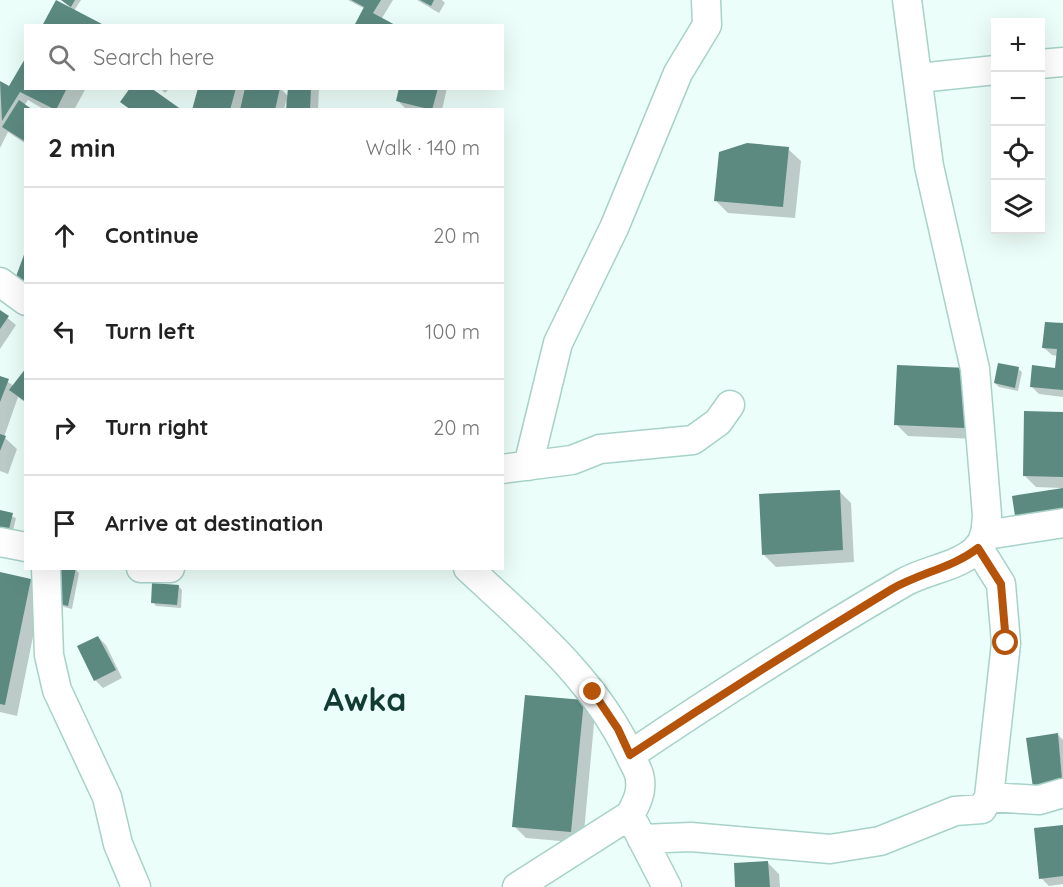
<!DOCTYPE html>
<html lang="en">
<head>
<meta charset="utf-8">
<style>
  :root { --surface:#fff; --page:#f6f6f6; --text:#222; --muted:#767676; --line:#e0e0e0 }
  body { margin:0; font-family:Quicksand,sans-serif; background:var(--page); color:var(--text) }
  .controls { position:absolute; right:18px; top:18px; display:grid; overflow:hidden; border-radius:0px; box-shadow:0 6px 24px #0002 }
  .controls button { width:54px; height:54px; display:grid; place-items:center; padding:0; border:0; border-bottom:2px solid var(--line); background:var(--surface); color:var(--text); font:30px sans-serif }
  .stop { position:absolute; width:18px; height:18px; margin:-14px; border:4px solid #b45309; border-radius:50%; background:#fff }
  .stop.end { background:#b45309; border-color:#fff; box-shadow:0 2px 6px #0008 }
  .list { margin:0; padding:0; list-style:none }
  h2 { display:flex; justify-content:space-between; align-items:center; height:78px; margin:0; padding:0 24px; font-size:26px }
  h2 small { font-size:20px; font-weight:400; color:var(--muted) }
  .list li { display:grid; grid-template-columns:39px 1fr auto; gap:18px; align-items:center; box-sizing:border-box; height:96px; padding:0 24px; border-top:2px solid var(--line) }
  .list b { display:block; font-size:22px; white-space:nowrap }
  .list em { font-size:20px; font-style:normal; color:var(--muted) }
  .icon { flex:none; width:33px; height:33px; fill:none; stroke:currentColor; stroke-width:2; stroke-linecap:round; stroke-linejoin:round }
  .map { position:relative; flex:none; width:1063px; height:887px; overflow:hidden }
  .search { position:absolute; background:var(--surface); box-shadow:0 6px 24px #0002; left:24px; top:24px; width:480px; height:66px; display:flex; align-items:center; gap:15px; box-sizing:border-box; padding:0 21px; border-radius:0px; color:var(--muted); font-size:22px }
  .panel { position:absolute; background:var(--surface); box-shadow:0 6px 24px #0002; left:24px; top:108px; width:480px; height:462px; border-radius:0px }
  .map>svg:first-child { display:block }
</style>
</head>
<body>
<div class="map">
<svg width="1063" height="887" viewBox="0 0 1063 887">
  <rect width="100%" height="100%" fill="#ecfef9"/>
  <!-- shadow -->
  <path fill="#0003" d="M61 0H81L74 11Z
    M348 0H393L382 18Z
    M417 0H442L445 3 439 13Z
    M0 82 15 92 26 88H86L74 110H45L28 100 24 106 26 144 8 132 0 148Z
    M160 88H170L165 93Z
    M200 88H280L289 97V88H319L318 110H288L286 101 284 110H194Z
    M400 88H447L442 110 405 108 397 100Z
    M788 149 801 161 795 218 728 213 716 201Z
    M0 312 16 325 0 349Z
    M1063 325V397L1039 394 1031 386 1056 369 1058 356 1052 355 1043 347Z
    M1018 369 1022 372 1018 391 999 387 995 383Z
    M26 370V403L18 397 4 437 17 449 8 474 0 471V377L14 386Z
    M967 370 976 439 908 436 896 424Z
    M1063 413V524L1061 488 1036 487 1024 475Z
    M839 491 851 503 854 562 776 567 764 555Z
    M0 512 16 518 12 535Z
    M76 570 79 573 72 609 52 604Z
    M0 574 30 580 42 592 17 716 0 712Z
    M178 586 182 590 181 608 156 606 153 602Z
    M98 637 106 645 122 678 103 688 95 680Z
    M583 701 595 713 583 843 526 838 514 826Z
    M1058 735 1063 740V799Z
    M1063 826V884L1049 886 1041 878Z
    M767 862 779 874 780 887H737Z"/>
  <!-- building -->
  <path fill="#5c8a80" d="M56 0 102 24 101 26H42Z
    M61 0H75L71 7Z
    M351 0H381L373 13 397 26H354L364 7Z
    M420 0H434L431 6Z
    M26 57V88H67L56 110 20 92 2 121 0 81 9 86Z
    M130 88H151L182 110H131L120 102Z
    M198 88H236L230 110H192Z
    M245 88H280L275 110H240Z
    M288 88H311L310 110H286Z
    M399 88H438L432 110 396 101Z
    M19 100 33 110H26V142L2 127Z
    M747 143 789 147 783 207 714 201 719 152Z
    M25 252H26V286L14 282Z
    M0 310 9 316 0 329Z
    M1045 322 1063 323V390L1030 387 1032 365 1055 368 1057 349 1042 348Z
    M998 363 1019 367 1015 388 994 383Z
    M897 365 968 368 965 428 894 425Z
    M26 368V402L9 390Z
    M0 376 9 379 0 402Z
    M1024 411 1063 412V477L1023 476Z
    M0 434 6 436 0 451Z
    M1063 488V515L1016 523 1012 496Z
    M840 490 843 550 762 555 759 494Z
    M0 510 13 513 8 533 0 531Z
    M54 568H76L68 606 47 601Z
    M0 572 31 579 5 705 0 704Z
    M152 583 179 585 177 605 151 603Z
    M98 636 116 670 94 681 77 646Z
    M525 695 584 700 571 832 512 827Z
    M1058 733 1063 791 1034 795 1026 738Z
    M1063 825V876L1039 879 1034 828Z
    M768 861 770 887H735L734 863Z"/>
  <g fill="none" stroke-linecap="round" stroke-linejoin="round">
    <!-- minor casing -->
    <g stroke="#a6d2c8" stroke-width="31">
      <path id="minor" d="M1040 64 1063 62
        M919 78 996 70
        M0 282 26 301
        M528 466 558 343 614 228 678 73 707 25 706 0
        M502 469 572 460 600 449 693 440 718 422 730 405
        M986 535 1063 523
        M0 542 26 547
        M46 568 49 655 57 690 107 797 118 844 136 887
        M141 568H170
        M468 568C528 624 595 679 630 755 633 762 640 772 640 780 642 793 636 804 630 815L517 887
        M630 755C719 695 810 637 903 583 925 570 958 567 977 549 986 539 986 527 987 515L975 369 929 166 907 0
        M989 797 1039 800 1063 793
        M635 825 667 887
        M642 839 691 837 830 849 880 841 955 811 982 809 989 797 1006 643 1001 584 978 547"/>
    </g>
    <!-- minor -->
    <use href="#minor" stroke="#fff" stroke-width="28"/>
  </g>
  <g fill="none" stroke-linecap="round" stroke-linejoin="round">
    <!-- route -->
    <path stroke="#b45309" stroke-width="8" d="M593 692 618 729 630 755C716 698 803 643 892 589 920 573 954 567 978 548L1001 584 1006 643"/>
  </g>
  <g text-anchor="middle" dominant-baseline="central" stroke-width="5" stroke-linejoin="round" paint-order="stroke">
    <!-- town labels -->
    <g font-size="32" font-weight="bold" fill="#123b34" stroke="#ecfef9">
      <text x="365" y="699">Awka</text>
    </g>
  </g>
</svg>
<div class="controls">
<button>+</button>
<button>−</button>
<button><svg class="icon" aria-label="locate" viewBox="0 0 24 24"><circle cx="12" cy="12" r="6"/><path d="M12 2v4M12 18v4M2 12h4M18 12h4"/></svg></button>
<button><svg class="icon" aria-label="layers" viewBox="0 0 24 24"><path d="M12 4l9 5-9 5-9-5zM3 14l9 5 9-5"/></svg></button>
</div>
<div class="stop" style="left:1006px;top:643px"></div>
<div class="stop end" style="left:593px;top:692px"></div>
<div class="search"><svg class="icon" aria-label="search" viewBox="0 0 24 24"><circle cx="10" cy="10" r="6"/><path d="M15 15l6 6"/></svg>Search here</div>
<section class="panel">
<h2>2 min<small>Walk · 140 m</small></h2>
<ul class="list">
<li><svg class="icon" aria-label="ahead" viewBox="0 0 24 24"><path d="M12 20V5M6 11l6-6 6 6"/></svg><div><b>Continue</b></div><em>20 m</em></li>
<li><svg class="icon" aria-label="left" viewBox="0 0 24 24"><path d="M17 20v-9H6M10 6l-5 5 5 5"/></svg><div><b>Turn left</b></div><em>100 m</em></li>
<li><svg class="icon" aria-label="right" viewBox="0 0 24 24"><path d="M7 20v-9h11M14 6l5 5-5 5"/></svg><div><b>Turn right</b></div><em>20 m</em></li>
<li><svg class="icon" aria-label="arrive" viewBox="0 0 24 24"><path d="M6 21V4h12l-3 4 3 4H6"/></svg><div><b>Arrive at destination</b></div></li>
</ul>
</section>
</div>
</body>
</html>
